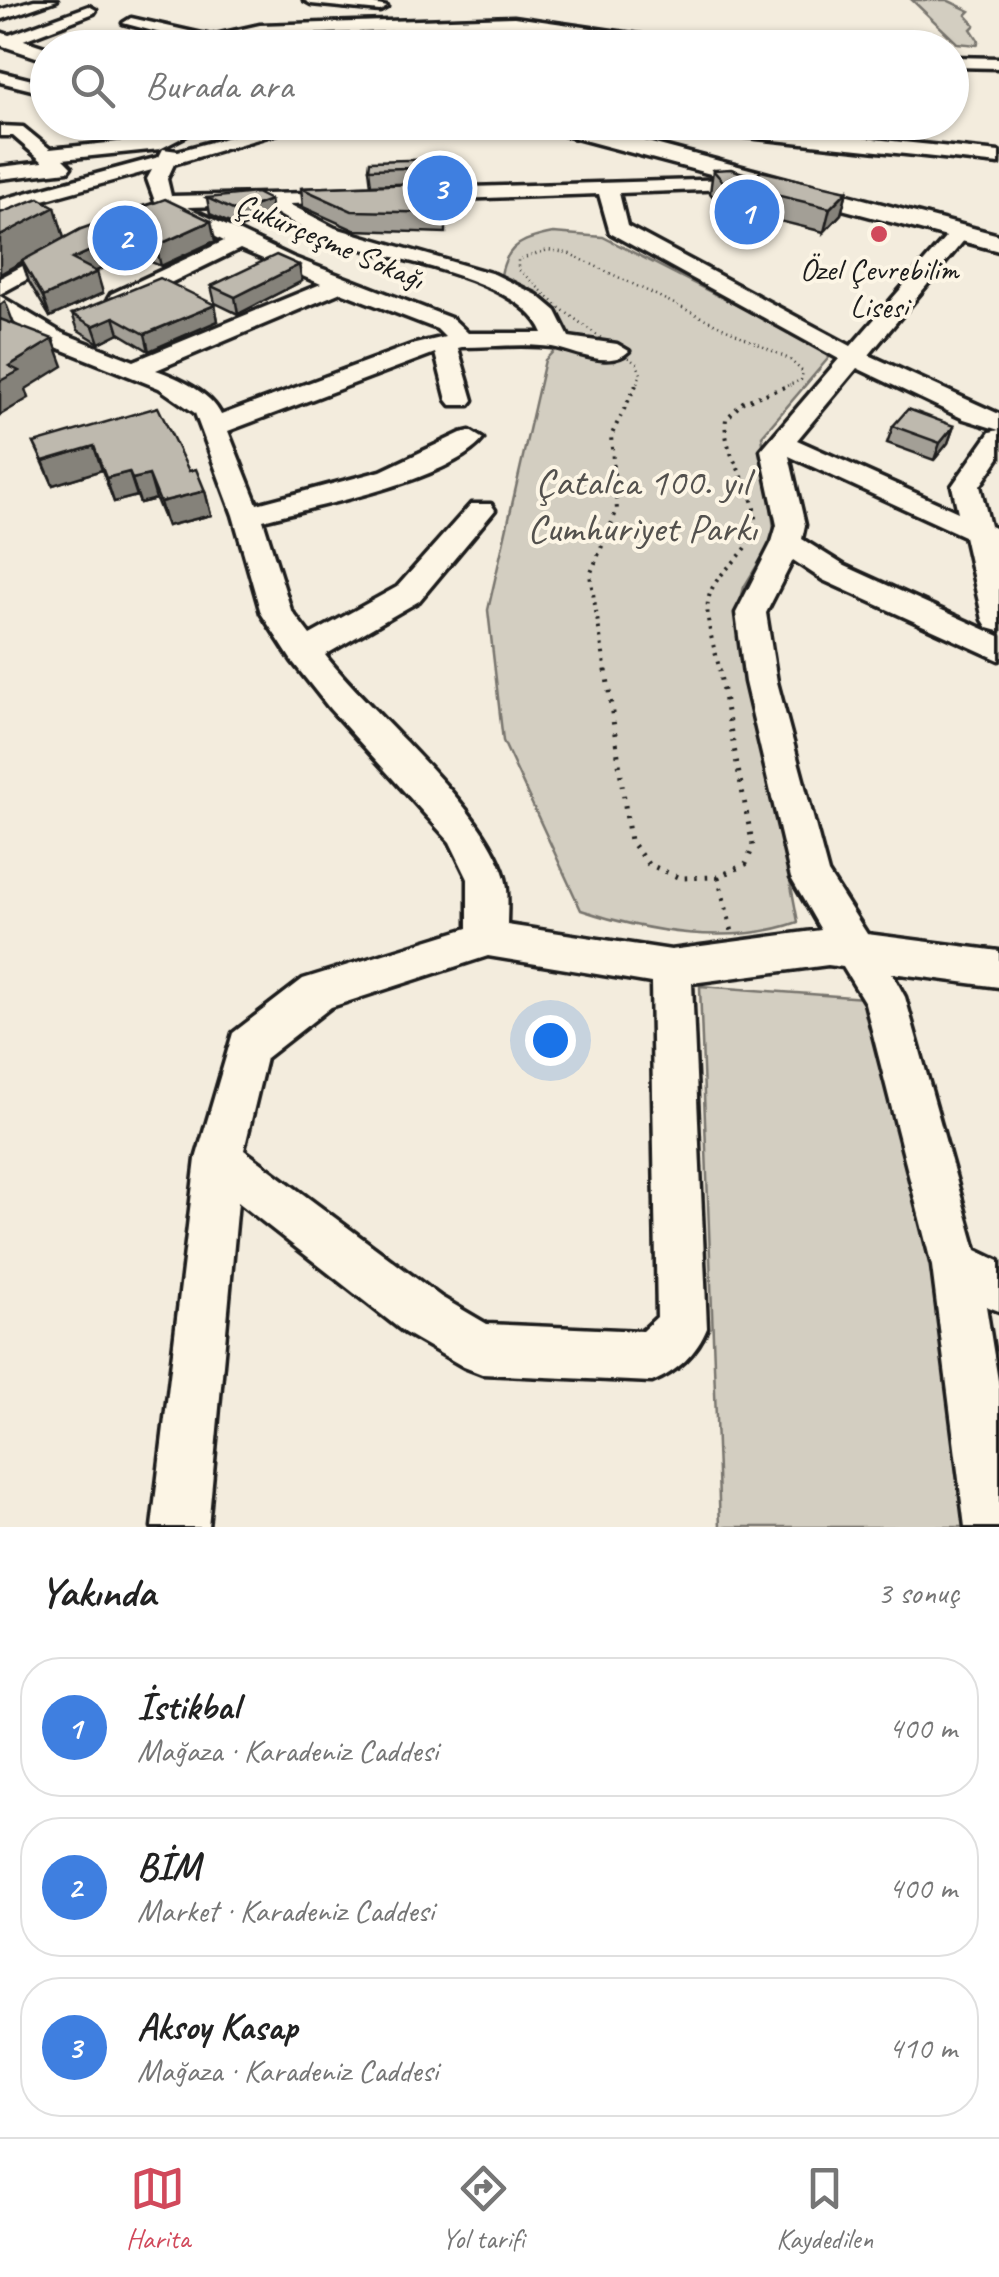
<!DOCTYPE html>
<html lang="tr">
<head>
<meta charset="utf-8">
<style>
  :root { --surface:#fff; --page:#f2f2f2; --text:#222; --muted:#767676; --line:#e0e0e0; --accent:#d1495b }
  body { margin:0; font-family:Caveat,sans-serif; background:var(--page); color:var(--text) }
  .you { position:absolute; left:550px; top:1040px; width:35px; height:35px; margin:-25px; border:8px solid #fff; border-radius:50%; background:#1a73e8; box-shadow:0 0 0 15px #1a73e833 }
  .badge { display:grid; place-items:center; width:65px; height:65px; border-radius:50%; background:var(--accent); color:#fff; font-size:32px; font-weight:700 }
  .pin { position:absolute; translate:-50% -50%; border:5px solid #fff; box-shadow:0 2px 10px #0006 }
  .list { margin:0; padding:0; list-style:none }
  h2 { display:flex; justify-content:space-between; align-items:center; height:130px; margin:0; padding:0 40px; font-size:42px }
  h2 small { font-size:32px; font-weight:400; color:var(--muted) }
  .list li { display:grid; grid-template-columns:65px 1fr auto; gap:30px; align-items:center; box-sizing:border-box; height:140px; margin:0 20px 20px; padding:0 20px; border:2px solid var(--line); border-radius:40px }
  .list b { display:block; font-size:38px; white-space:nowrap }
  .list p { margin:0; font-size:32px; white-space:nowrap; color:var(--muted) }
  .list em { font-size:32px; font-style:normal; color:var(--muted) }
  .icon { flex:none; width:55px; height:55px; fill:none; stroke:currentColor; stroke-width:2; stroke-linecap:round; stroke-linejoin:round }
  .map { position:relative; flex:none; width:999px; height:1527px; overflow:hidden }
  .search { position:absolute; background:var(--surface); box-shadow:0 2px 8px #0004; left:30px; right:30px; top:30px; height:110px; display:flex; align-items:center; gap:25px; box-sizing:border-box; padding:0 35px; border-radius:55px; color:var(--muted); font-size:38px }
  .sheet { height:610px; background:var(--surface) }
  nav { display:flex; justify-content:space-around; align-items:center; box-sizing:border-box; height:140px; border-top:2px solid var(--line); background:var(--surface); font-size:28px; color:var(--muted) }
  nav a { display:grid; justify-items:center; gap:5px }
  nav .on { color:var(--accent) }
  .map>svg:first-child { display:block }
</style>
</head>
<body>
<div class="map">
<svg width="999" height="1527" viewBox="0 0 999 1527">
  <rect width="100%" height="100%" fill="#f3ecdd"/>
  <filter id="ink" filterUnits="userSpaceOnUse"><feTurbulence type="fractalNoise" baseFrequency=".01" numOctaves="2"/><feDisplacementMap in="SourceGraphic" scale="20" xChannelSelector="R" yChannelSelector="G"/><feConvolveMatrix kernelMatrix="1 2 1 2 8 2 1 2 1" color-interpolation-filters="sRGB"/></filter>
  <g filter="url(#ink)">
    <!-- green -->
    <path fill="#d3cec1" stroke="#78756e" stroke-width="2.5" d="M912 0H947L970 11 966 15 975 25 971 29 979 41 977 45 957 43Z
      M553 233 603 237 832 354 762 436 775 536 744 587 738 610 798 922C731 946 646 932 581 910L503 741 488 610 545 360 570 334 540 301 501 275C507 243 525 239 553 233Z
      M700 986 892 1000 978 1527H720Z"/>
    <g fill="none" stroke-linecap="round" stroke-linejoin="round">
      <!-- minor casing -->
      <g stroke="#1c1c1c" stroke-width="7">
        <path id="minor" d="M34 0H57L0 20V10Z
          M304 0H355L387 7 380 11 311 4Z
          M89 6 96 10 94 13 13 44 0 42 1 38Z
          M514 17 696 43 704 48H659L514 27 260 35 207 48H182L194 42 123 23 131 18 211 36 260 25Z
          M952 57 999 58V68L952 67Z
          M0 72 48 84V94L0 82Z
          M188 122H212L160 149 63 159 71 167 68 171 0 179V167L43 162 13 136H0V126L23 127 50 149 156 138Z
          M284 122H315L174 164 167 179 171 196 356 192 359 196 349 202 289 204 335 228 494 274 537 295 556 311 569 337 617 344 629 351C610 370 574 351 552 347 523 343 491 347 462 347L458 348 473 400 469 405H451L447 400 435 353 228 431 257 504 381 471 461 433 470 431 483 439C450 481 316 506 263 520L291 610 310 635 397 587 471 504H491L495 510 419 601 325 655C373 716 486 808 505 878 509 892 507 910 507 925L671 950 821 930 791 878 745 682 736 613 772 542 777 525 761 450 839 359 610 233 599 194 401 201 391 195 401 189 766 178V186L759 188 619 193 627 226 851 346 953 229H967L970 233 869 355 999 414V430L964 419 857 368 797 440 958 512 952 486 990 432 999 430V458L980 486 990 526 999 530V631L988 628 983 620 964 536 789 456 805 525 802 539 845 566 999 636V660L823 580 793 560 766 613 777 682 828 873 867 934 999 951V987L892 973 905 997 976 1250 999 1261V1311L986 1306 999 1387V1527H965L932 1266 865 1003 843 967 828 965 692 983 707 1328C697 1353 677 1372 652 1382L482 1374 464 1367 405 1333 238 1202 208 1527H152L196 1159 233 1033 303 979 468 928V879L450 842 330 709 292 661 261 613 233 515 195 413 159 388 46 343 0 313V296L62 333 134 361 321 284 240 249 127 304H111L108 299 111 294 224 241 168 213 134 223 127 221V213L156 204 147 179 152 170 0 212V200L159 157 163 149 178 151ZM261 205C281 215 301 229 322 237 378 258 520 275 543 333H468L453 319 292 257 187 207ZM341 292 437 329 445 337 411 345 221 415C211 393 179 378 156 370ZM488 956 651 983 657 1317 642 1331 487 1324 441 1297 244 1150 266 1058 331 1007Z
          M645 122H711L999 152V164L654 127Z
          M64 244 72 245 75 250 72 255 0 294V278Z"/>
      </g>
      <!-- major casing -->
      <g stroke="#1c1c1c" stroke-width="7">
        <path id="major" d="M0 32 48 48V61L0 45Z
          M532 122H572L999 235V251L535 127Z"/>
      </g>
      <!-- path-far2 -->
      <path stroke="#1c1c1c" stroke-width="2.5" stroke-dasharray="1 4" stroke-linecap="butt" d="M635 387 641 374 637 364 560 308 518 269V260L548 250 568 253 789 359 803 372 801 380 784 387"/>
      <!-- path-far1 -->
      <path stroke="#1c1c1c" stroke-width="4" stroke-dasharray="2.5 6" stroke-linecap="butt" d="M606 672 590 575 617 510 611 436 636 385
        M720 672C716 652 705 623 708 602 712 569 754 557 755 523 757 485 721 458 726 419L743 402 790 385"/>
      <!-- path -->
      <path stroke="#1c1c1c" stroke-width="5" stroke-dasharray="2.5 8" stroke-linecap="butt" d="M606 670 630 841 648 864 680 878 718 877 746 864 753 847 719 670
        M718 877 732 932"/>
      <!-- minor -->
      <use href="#minor" fill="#fcf5e5" fill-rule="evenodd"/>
      <!-- major -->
      <use href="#major" fill="#fcf5e5" fill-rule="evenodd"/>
    </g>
    <!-- wall -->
    <path fill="#a39f96" stroke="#1c1c1c" stroke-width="2.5" d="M447 159 448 182 371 185 369 169Z
      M713 170 847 191 841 214 824 232 764 217 752 227 734 222 710 193Z
      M446 183V233L354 230 303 207 301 188Z
      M207 198 270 200 272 216 240 228 210 214Z
      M81 229 215 241 161 266 133 255 95 271 103 293 50 317 29 282 22 261Z
      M299 265 302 281 238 314 215 303 211 286Z
      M215 305 218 321 149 351 119 333 99 343 78 330 72 314Z
      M893 426H954L948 443 934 460 887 443Z
      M34 443 189 471 205 491 211 515 167 526 156 499 140 503 137 496 114 502 102 470 53 485Z"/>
    <!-- shaded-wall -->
    <path fill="#85827a" stroke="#1c1c1c" stroke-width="2.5" d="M847 191 841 214 824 232 830 208Z
      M768 193 764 217 752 227 756 203Z
      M270 200 272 216 240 228 237 212Z
      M55 207 64 238 0 274V236Z
      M211 221 215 241 161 266 156 246Z
      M128 234 133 255 78 279 72 259Z
      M299 265 302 281 238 314 235 297Z
      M97 272 103 293 50 317 43 297Z
      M5 301 15 327 0 342V305Z
      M215 305 218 321 149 351 145 334Z
      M114 317 119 333 99 343 93 326Z
      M53 339 63 366 26 389 29 398 0 415V381L9 366Z
      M954 426 948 443 934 460 940 443Z
      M94 446 102 470 53 485 43 461Z
      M129 472 137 496 114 502 106 478Z
      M149 475 156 499 140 503 132 479Z
      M205 491 211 515 167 526 160 502Z"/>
    <!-- building -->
    <path fill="#beb9ae" stroke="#1c1c1c" stroke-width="2.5" d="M447 159V167L369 169 370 161Z
      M731 169 755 177 761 171 847 191 830 208 768 193 756 203 738 199 713 170Z
      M446 183V213L352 211 301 188Z
      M256 193 270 200 237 212 207 198Z
      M39 198 55 207 0 236V213Z
      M165 199 211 221 156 246 128 234 72 259 97 272 43 297 22 261 81 229Z
      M276 255 299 265 235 297 211 286Z
      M160 278 215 305 145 334 114 317 93 326 72 314Z
      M0 319 53 339 9 366 19 371 0 381Z
      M158 407 189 471 196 469 205 491 160 502 149 475 132 479 129 472 106 478 94 446 43 461 34 443Z
      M908 409 954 426 940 443 893 426Z"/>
  </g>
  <!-- markers -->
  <circle fill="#d1495b" stroke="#fcf5e5" stroke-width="4" cx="879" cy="234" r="10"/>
  <g text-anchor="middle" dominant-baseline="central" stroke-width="8" stroke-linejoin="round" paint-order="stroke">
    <!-- far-street labels -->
    <g font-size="32" fill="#1c1c1c" stroke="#fcf5e5">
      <text transform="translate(330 241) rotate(23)">Çukurçeşme Sokağı</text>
    </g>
    <!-- far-poi labels -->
    <g font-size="32" fill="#1c1c1c" stroke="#fcf5e5">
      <text x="879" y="269">Özel Çevrebilim<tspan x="879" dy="37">Lisesi</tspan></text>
    </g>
    <!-- park labels -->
    <g font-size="40" fill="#53514e" stroke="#fcf5e5">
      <text x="642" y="482">Çatalca 100. yıl<tspan x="642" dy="46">Cumhuriyet Parkı</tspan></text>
    </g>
  </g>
</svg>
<div class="you"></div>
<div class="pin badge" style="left:747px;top:212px;background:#3f7fe0">1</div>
<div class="pin badge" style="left:125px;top:238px;background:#3f7fe0">2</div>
<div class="pin badge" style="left:440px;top:188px;background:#3f7fe0">3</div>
<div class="search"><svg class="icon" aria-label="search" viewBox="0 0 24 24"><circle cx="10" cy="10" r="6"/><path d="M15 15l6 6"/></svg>Burada ara</div>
</div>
<section class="sheet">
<h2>Yakında<small>3 sonuç</small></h2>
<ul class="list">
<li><span class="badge" style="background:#3f7fe0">1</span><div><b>İstikbal</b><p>Mağaza · Karadeniz Caddesi</p></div><em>400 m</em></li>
<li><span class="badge" style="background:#3f7fe0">2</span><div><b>BİM</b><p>Market · Karadeniz Caddesi</p></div><em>400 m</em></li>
<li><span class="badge" style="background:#3f7fe0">3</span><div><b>Aksoy Kasap</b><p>Mağaza · Karadeniz Caddesi</p></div><em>410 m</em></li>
</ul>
</section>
<nav>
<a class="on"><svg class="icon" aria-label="map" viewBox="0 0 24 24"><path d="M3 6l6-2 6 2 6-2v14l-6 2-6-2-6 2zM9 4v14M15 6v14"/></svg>Harita</a>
<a><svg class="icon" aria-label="directions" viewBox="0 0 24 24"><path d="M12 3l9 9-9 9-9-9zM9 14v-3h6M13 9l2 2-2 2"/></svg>Yol tarifi</a>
<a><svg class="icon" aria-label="saved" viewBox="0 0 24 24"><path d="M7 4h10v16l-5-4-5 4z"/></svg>Kaydedilen</a>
</nav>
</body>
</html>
